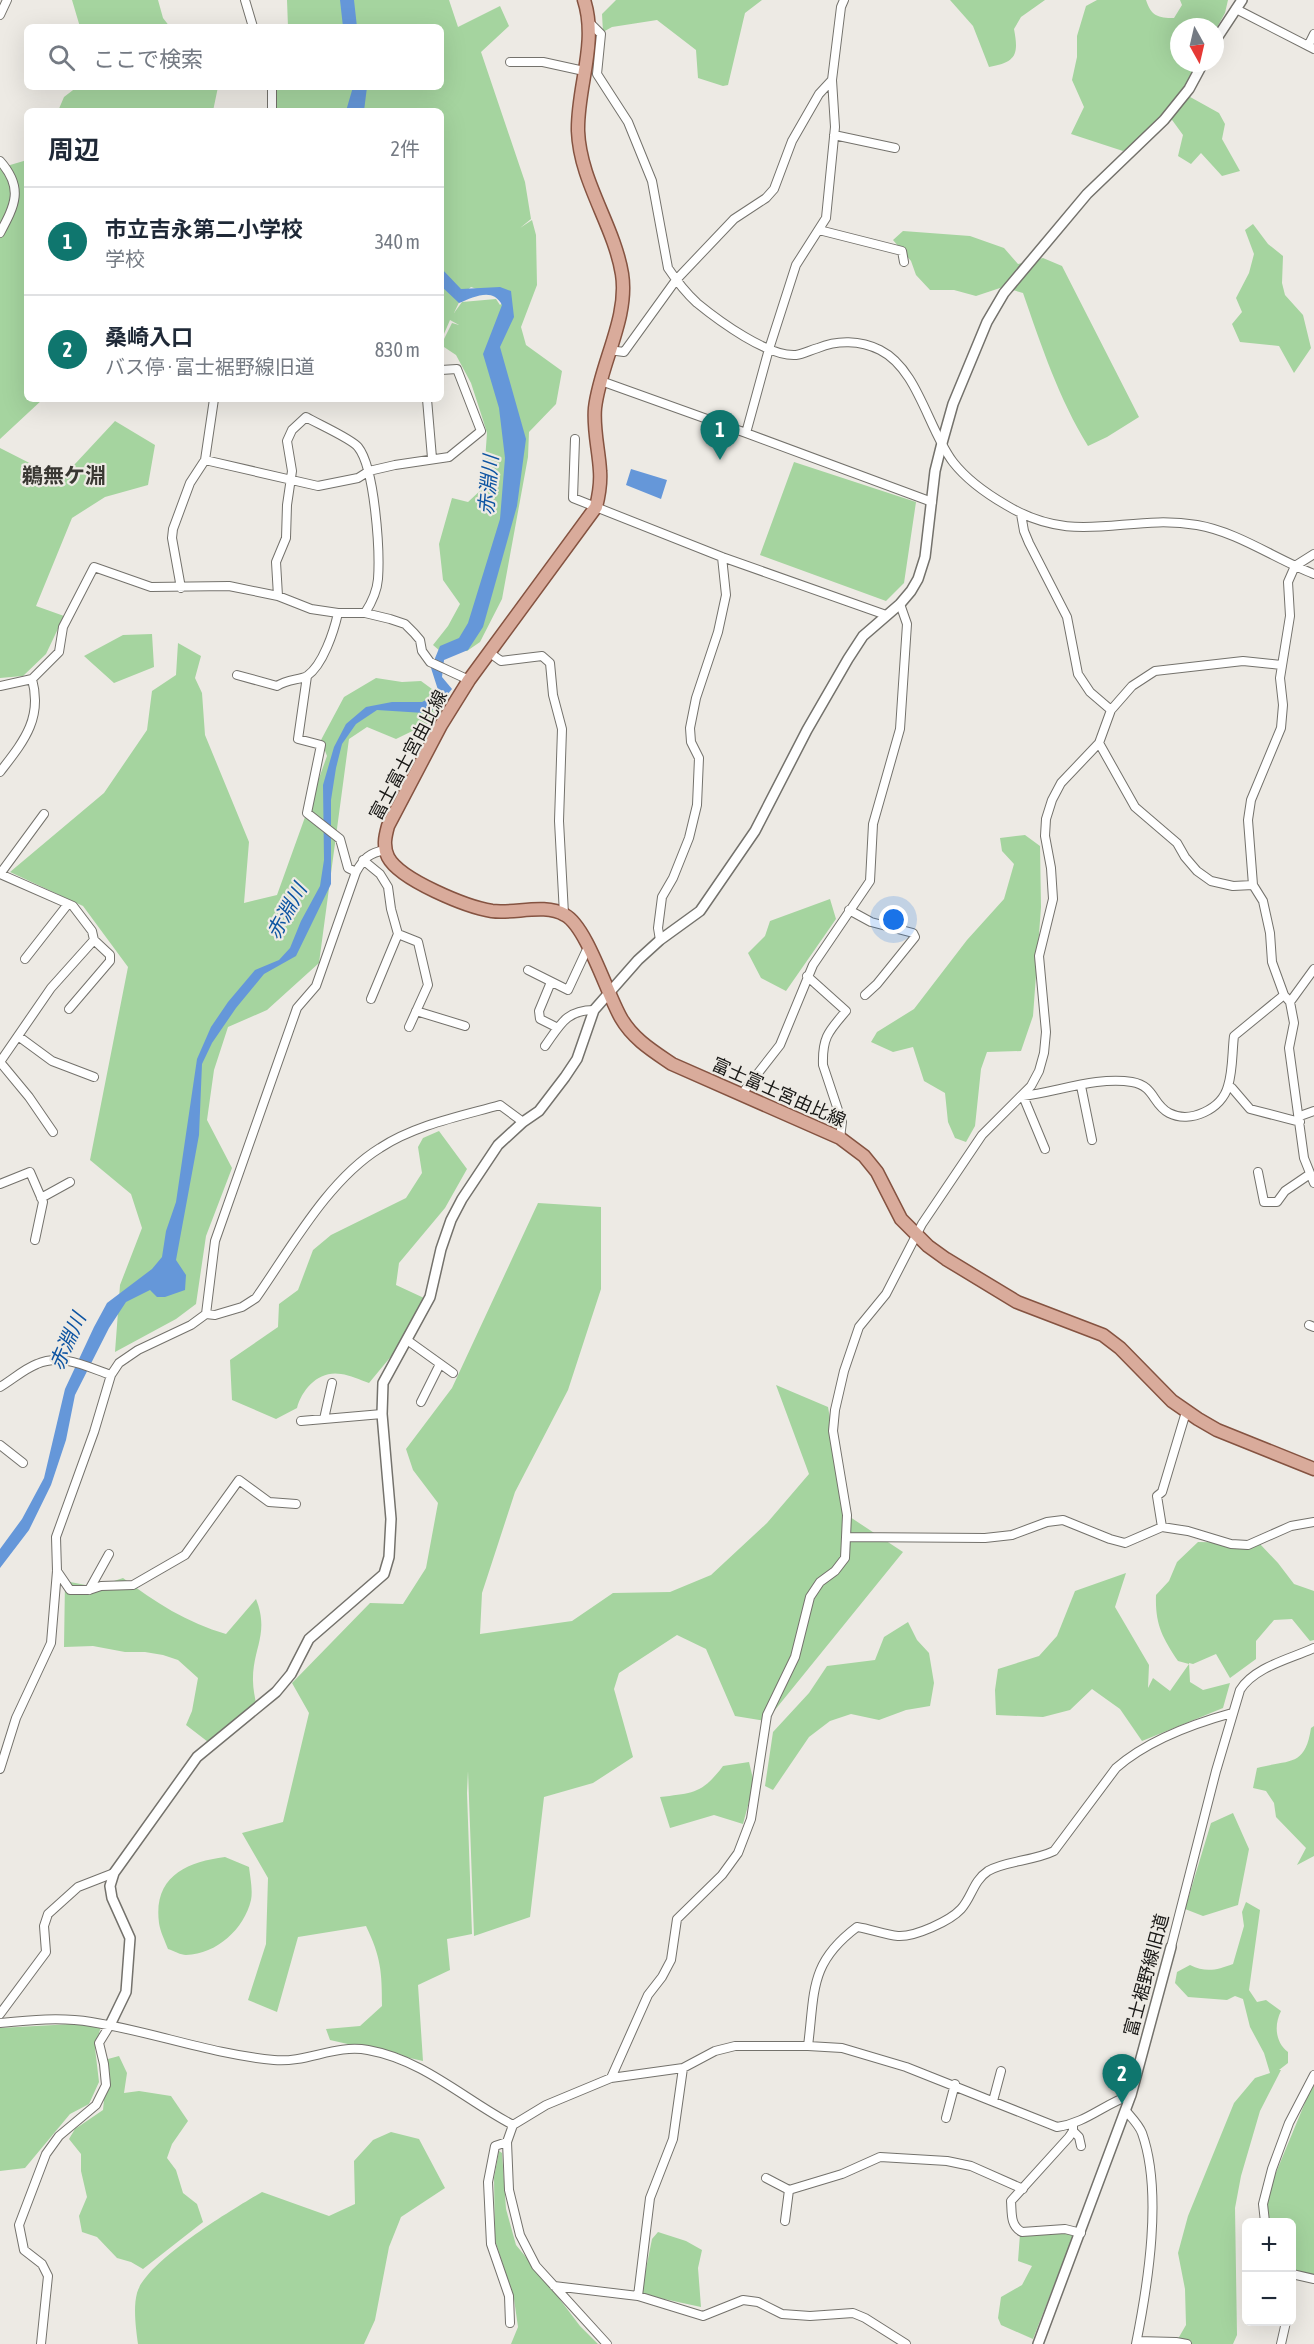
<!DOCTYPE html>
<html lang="ja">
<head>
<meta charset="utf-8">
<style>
  :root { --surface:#fff; --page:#f2f2f3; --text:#1f2937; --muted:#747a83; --line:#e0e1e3; --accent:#0f766e }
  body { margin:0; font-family:"Asap Condensed","Noto Sans JP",sans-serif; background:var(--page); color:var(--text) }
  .controls { position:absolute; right:18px; bottom:18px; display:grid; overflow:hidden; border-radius:9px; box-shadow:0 6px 24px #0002 }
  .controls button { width:54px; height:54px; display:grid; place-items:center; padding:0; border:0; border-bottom:2px solid var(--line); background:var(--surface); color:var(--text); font:30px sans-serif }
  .compass { position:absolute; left:1170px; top:18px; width:54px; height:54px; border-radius:50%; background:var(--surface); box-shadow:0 6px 24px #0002; rotate:172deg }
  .you { position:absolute; left:894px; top:920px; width:21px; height:21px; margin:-15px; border:4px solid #fff; border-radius:50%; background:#1a73e8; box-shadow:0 0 0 9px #1a73e833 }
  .badge { display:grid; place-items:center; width:39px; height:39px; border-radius:50%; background:var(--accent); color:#fff; font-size:20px; font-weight:700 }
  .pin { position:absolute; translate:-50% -50px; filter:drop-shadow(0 2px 3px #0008) }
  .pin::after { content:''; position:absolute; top:32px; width:21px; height:18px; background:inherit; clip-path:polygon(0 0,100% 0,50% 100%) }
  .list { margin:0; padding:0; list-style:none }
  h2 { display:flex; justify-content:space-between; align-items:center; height:78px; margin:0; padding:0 24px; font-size:26px }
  h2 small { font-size:20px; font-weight:400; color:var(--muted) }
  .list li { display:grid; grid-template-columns:39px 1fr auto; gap:18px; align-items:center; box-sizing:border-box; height:108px; padding:0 24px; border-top:2px solid var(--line) }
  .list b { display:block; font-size:22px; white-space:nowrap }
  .list p { margin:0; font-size:20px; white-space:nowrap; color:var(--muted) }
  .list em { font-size:20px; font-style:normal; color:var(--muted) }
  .icon { flex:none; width:33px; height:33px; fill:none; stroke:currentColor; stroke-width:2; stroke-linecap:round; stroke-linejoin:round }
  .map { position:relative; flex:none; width:1314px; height:2344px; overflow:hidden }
  .search { position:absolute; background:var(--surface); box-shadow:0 6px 24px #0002; left:24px; top:24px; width:420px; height:66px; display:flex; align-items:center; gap:15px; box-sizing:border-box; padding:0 21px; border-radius:9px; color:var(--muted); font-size:22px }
  .panel { position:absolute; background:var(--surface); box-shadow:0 6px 24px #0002; left:24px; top:108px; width:420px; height:294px; border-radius:9px }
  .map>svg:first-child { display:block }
</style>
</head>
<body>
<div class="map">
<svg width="1314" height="2344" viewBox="0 0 1314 2344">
  <rect width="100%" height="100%" fill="#edeae4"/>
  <!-- green -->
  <path fill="#a5d49f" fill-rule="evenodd" d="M72 0H158L163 18 170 27H80Z
    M287 0H449L458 27 500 6 509 26 481 52 525 182 531 219 520 228 532 220 536 235 537 285 521 327 526 345 562 371 556 404 529 432 528 457 502 599 480 642 467 651H440L433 645 448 626 460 604 443 580 439 544 452 498 468 502 483 488 487 433 483 420 471 383 456 355 441 345 452 323 459 325 450 320 441 341V111H271L278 87H441V27H288ZM471 287 506 299 500 305 496 299 462 302 454 313 463 294Z
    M616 0H762L745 13 728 85 723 86 698 78 696 50 657 20 612 27 603 32 602 14Z
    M950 0H1045L1021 17 1014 29C1019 55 1016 62 989 67L973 26Z
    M1097 0H1146C1151 16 1158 18 1174 18L1182 5 1180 0H1228L1225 13 1215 31V27H1179V63H1198L1183 93 1219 113 1225 124 1222 139 1240 171 1222 176 1201 153 1191 164 1178 156 1183 135 1167 113 1137 142 1123 151 1071 134 1084 107 1072 80 1077 57V36L1086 6Z
    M77 87H218L213 111H58L64 97Z
    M27 160V399H43L0 439V168Z
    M1253 224 1268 244 1283 256 1282 283 1285 295 1303 315 1311 348 1294 373 1279 346 1240 342 1232 324 1242 312 1236 298 1249 273 1254 254 1245 230Z
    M903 231 970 236 1004 248 1018 264 1043 258 1062 266 1139 417 1107 437 1088 446C1059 399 1041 345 1023 293L1003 287 976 296 954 290H930L916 275 911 261 893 240Z
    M115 421 155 445 148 485 105 497 72 518 36 606 64 616 46 654 23 676 0 678V448L61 479Z
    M794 462 916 502 904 583 886 601 760 555Z
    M152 634 154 667 114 683 84 656 123 635Z
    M178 643 201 656 195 678 202 693 205 735 249 842 244 903 277 895 327 756 321 740 344 697 376 678 402 682 421 681 447 700 435 720 396 739 367 727 349 739 319 963 267 1010 228 1027 214 1070 207 1120 232 1168 206 1236 196 1304 176 1319 115 1352 120 1285 142 1228 131 1194 90 1160 128 967 83 906 10 872 104 793 147 730 152 691 176 675Z
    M1025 835 1040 846 1041 907 1033 1016 1021 1051 987 1052 981 1069 975 1126 966 1142 955 1138 948 1122 945 1093 924 1081 913 1047 893 1052 871 1042 877 1032 914 1009 967 940 1004 899 1014 864 1002 851 1000 838Z
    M830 899 836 919 786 991 761 978 748 953 765 936 770 921Z
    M439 1131 467 1169 445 1208 399 1263 396 1285 424 1298 393 1354 369 1383C360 1380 350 1375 341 1374 319 1370 302 1389 297 1408L276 1419 232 1400 230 1360 278 1327 279 1304 298 1290 313 1250 331 1235 406 1198 422 1173 418 1147 423 1138Z
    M538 1203 601 1207V1289L568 1390 515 1492 482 1593 480 1634 572 1621 613 1593 670 1592 711 1575 767 1523 809 1474 776 1385 828 1407 847 1515 903 1552 766 1721 735 1716 706 1649 677 1635 619 1673 614 1689 633 1757 593 1783 544 1797 530 1917 474 1936 468 1771 467 1793 472 1934 447 1939 450 1970 418 1985 423 2061 330 2040 326 2029 360 2026 382 2006C382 1972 381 1957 366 1926L298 1937 277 2012 248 2000 266 1944 268 1878 242 1833 283 1822 309 1713 292 1683 370 1603 403 1604 426 1568 438 1503 413 1470 406 1449 452 1388Z
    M1198 1542 1259 1543 1278 1563 1294 1584 1314 1591V1640L1310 1641 1292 1619 1274 1620 1256 1641V1659L1230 1678 1216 1654 1193 1664 1189 1663 1190 1682 1203 1690 1230 1683 1223 1708 1142 1741 1120 1709 1092 1689 1070 1710 1043 1717 996 1715 995 1690 998 1669 1039 1656 1057 1636 1075 1591 1126 1573 1115 1607 1149 1665 1148 1688 1153 1678 1170 1691 1189 1664 1178 1661C1162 1637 1155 1624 1156 1595L1169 1581 1177 1562Z
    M123 1578C154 1602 188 1623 226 1634L256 1599C270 1634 252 1649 253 1681 253 1689 255 1697 256 1704L212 1745 186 1725 192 1711 198 1678 178 1660 163 1655 145 1652H125L93 1646 64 1647 65 1581 96 1587Z
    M908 1622 917 1640 929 1653 934 1683 930 1706 906 1710 879 1720 851 1714 830 1721 809 1737 773 1790 765 1786 773 1732 809 1693 827 1666 875 1660 884 1637Z
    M1314 1726V1856L1297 1865 1306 1848 1276 1817 1274 1803 1266 1791 1253 1788 1257 1768C1289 1759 1305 1768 1311 1728Z
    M749 1762 754 1783 743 1824 714 1815 670 1828 660 1797C693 1793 702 1794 723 1766Z
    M1233 1813 1249 1849 1238 1905 1203 1916 1185 1909 1211 1823Z
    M225 1857 249 1867C250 1876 253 1890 251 1900 244 1929 217 1954 186 1955 181 1955 174 1951 168 1949 165 1941 160 1931 159 1923 153 1877 186 1862 225 1857Z
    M1246 1902 1260 1910 1249 1990 1257 2002 1266 2000 1281 2011C1274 2025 1275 2042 1288 2052V2063L1279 2070H1281L1260 2111 1241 2176 1235 2208 1237 2335 1233 2344H1175L1186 2325 1185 2289 1178 2253 1188 2216 1234 2103 1255 2078 1270 2073 1264 2053 1250 2027 1243 1999 1235 1996 1227 2000 1188 1997 1175 1983 1177 1972 1190 1965C1206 1973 1217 1970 1233 1964L1244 1926 1242 1912Z
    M72 2024 101 2026 95 2048 99 2082 89 2104 70 2114 25 2168 0 2171V2028Z
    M119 2056 127 2073 124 2093 139 2091 171 2096 188 2121 172 2144 167 2158 176 2170 183 2193 197 2204 203 2222 143 2269 131 2262 117 2258 97 2237 82 2232 79 2216 87 2197 81 2171V2154L69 2139 75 2129 103 2110 108 2059Z
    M1314 2081V2275L1292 2270V2222H1268L1263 2204Z
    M391 2132 419 2139 445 2188 401 2217 389 2247 375 2320 364 2344H138C136 2329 133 2308 137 2293 146 2261 233 2209 262 2192L329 2216 355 2204 354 2161 373 2140Z
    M499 2151 502 2153 506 2209 516 2245 549 2285 580 2326 598 2344H511L518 2327 514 2299 495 2240 494 2178Z
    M658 2232 686 2241 702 2250 698 2268 701 2307 641 2294 652 2239Z
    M1056 2232 1074 2234 1033 2339 1001 2325 998 2318 1001 2297 1022 2285 1032 2266 1018 2261 1020 2234Z"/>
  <!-- water -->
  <path fill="#6597d9" d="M340 0H354L357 27H343Z
    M353 87H367L364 111H346Z
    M441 268 461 289 500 287 511 291 514 317 500 347 526 439 517 506 483 627 468 650 444 660 442 677 452 689 436 708 424 713 377 710 356 724 342 744 336 768 331 800V884L296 956 264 974 236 1008 212 1043 202 1064 199 1135 176 1260 186 1275 185 1290 165 1297H157L150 1290 126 1302 109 1328 75 1395 66 1440 51 1485 29 1530 0 1568V1549L22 1519 44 1478 65 1389 94 1327 107 1303 152 1269 162 1257 166 1231 176 1202 197 1059 211 1027 228 1002 255 970 279 960 290 948 301 921 320 886 324 860 323 785 334 747 346 724 366 707 392 702H422L439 693 431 668 440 646 459 638 468 623 500 519 505 458 499 408 483 354 502 305C493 287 474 297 459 303L441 286Z
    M631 469 667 480 661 499 626 485Z"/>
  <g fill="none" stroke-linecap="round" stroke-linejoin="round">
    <!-- minor casing -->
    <g stroke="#74726c" stroke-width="10">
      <path id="minor" d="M245 0 253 27
        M1236 9 1314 49
        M0 15 7 0
        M589 22 601 34 597 74 628 122 652 181 668 268C676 280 686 293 697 303 719 321 768 357 796 355 804 354 810 350 818 348 837 340 860 340 880 350 918 369 928 429 953 462 967 480 987 494 1006 505 1077 548 1125 513 1197 525 1238 532 1275 559 1314 574
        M1308 46 1314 34
        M510 62H543L584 71
        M272 87V111
        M834 135 895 148
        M0 161C24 188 15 205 0 233
        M819 230 902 251 904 262
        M609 350 624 352 676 280 734 219 766 198 774 189 792 141 819 94 832 80 841 7 844 0
        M601 381 746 433 932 502
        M427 399 432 458
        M746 433 769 349 796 265 826 218 835 127 832 80
        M575 439 573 498 722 557 886 615
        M205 460 318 486 358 478 369 471 395 465 449 457 481 431 457 369 441 370
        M1021 514 1024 531 1029 543 1067 617 1078 674 1090 692 1111 710
        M1314 554 1295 566 1288 582 1290 616 1280 678 1283 705 1281 728 1251 800 1248 820 1253 885 1263 901 1270 933 1272 962 1284 995 1290 1002 1294 1023 1289 1048 1304 1158 1314 1183
        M181 588 172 538 173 529 190 483 205 460 214 399
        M278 596 276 562 286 538 287 505 292 471 287 441 292 430 306 417C316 423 352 439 358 447 375 468 380 551 378 579 377 592 372 602 365 613
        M490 653 501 661 542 656 550 663 553 695 562 729 559 821 564 914
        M1281 665 1243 661 1155 671 1132 686 1111 710 1099 743 1061 783 1052 800 1046 819 1045 836 1051 868 1053 899 1039 956 1046 1032 1044 1053 1039 1071 1031 1086 982 1135 922 1224 886 1294 859 1327 844 1371 835 1410 833 1431 847 1515 846 1537 985 1538 1012 1535 1047 1522 1063 1520 1110 1539 1125 1543 1162 1527 1188 1531 1231 1544 1248 1545 1291 1526 1314 1522
        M237 675 277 686C287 679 300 680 307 676 323 665 334 631 338 613
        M307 676 298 739 321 745 307 813 340 839 348 868 356 872
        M0 686 32 679
        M1099 743 1135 807 1177 843 1185 857 1197 871 1211 881 1233 886 1253 885
        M0 772C23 742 43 719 32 679L59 652 63 627 94 567 151 587 229 586 278 596 311 609 338 613H365L390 619 405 624 414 633 420 640 422 651 430 662 469 680
        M363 860 380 874 388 887 391 909 398 934 371 999
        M0 874 73 906 92 931 94 940 51 988 0 1062
        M0 874 44 814
        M849 910 871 922 913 933 915 937 877 984 865 995
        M398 934 418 942 428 985 409 1027
        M660 940 658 928 662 897 673 878 689 838 697 805 699 758 691 742 690 728 696 698 718 632 726 595 722 557
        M25 959 68 904
        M528 970 568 990 588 947
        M807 976 846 1011C829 1031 822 1037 823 1065L842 1122 840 1138
        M551 982 539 1011 540 1019 558 1028
        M1290 1002 1314 969
        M69 1009 110 961V955L94 940
        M416 1011 465 1026
        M18 1036 52 1061 94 1077
        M545 1046C560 1025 566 1010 594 1010
        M0 1062 29 1097 53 1132
        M1081 1086 1092 1140
        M1228 1087 1232 1088 1250 1109 1300 1122
        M741 1095 780 1045 813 965 870 881 873 824 900 729 907 624 900 604
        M1300 1116 1314 1111
        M1045 1149 1023 1096C1057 1092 1098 1076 1132 1082 1155 1086 1152 1104 1169 1113 1190 1124 1222 1109 1228 1086 1233 1070 1232 1052 1234 1036L1284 995
        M1258 1172 1264 1202H1277L1285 1191 1310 1174
        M0 1184 30 1172 43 1202 35 1240
        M41 1198 70 1182
        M206 1314 215 1241 297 1008 316 986 356 872C364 858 369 853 385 850
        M1309 1325 1314 1327
        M407 1340 453 1373
        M0 1387C12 1380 24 1369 37 1364 62 1353 87 1367 111 1375
        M421 1402 440 1364
        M324 1419 332 1383
        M301 1421 382 1414
        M0 1445 23 1463
        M1162 1527 1157 1496 1162 1492 1186 1412
        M57 1571 70 1590H89L101 1586 133 1585 185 1555 239 1480 269 1502 296 1504
        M89 1590 109 1554
        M0 1769 16 1718 51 1643 57 1571 56 1537 94 1432 111 1375 119 1363 138 1350 191 1325 206 1314 215 1315 242 1307 256 1298C291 1248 328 1180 380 1148 415 1125 461 1116 500 1105L523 1122
        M1171 1947 1216 1771 1240 1690C1254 1667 1290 1659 1314 1648
        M0 2014 46 1952 44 1926 48 1914 78 1887 114 1873
        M0 2023C29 2020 62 2017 91 2022 154 2032 210 2054 274 2060 307 2063 335 2044 368 2050 424 2060 465 2100 513 2125
        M808 2046C815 1991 809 1963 857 1927 871 1929 885 1935 898 1936 915 1937 950 1921 961 1909 972 1897 973 1881 988 1871 1004 1861 1034 1861 1054 1851L1116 1768C1148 1740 1192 1724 1232 1713
        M611 2078 648 1995 662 1977 671 1960 677 1919 722 1875 738 1853 751 1819 767 1715 795 1657 810 1597 820 1582 835 1571 845 1558 846 1537
        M993 2101 1001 2071
        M1126 2111C1131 2117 1139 2125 1142 2133 1163 2192 1148 2284 1136 2344
        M946 2118 955 2084
        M1073 2125V2131L1069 2137 1011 2201C1012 2213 1010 2226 1022 2232L1065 2229 1081 2233
        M1073 2131 1079 2137 1081 2146
        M507 2142 495 2146 488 2182 491 2244 509 2296 510 2323
        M766 2178 789 2190 842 2174 880 2157 947 2161 971 2166 1023 2189
        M785 2221 789 2190
        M1265 2222 1263 2204 1272 2169 1289 2123 1314 2075
        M1292 2274 1314 2279
        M554 2286 638 2296 703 2316 743 2300 758 2302 782 2314 810 2316 853 2313 865 2318 906 2344
        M638 2296 650 2198 673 2139 683 2068
        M1137 2341 1176 2342 1187 2344
        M41 2344 48 2276 42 2264 24 2250 19 2225 46 2154 59 2136 96 2105 106 2085 104 2064 99 2043 110 2025
        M607 2344 536 2266 520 2235 509 2190 507 2142 513 2125 546 2105 611 2078 683 2068 715 2051 735 2046H808L842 2048 906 2067 1057 2127C1086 2123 1104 2104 1131 2095
        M1281 2344 1286 2322"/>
    </g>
    <!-- tertiary casing -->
    <g stroke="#74726c" stroke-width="12">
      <path id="tertiary" d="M1215 41 1242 0
        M110 2025 126 1992 130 1938 112 1898 110 1886 114 1873 197 1757 276 1692 291 1674 309 1639 384 1574 389 1557 391 1519 382 1414 383 1383 430 1297 441 1249 451 1220 462 1199 498 1145 523 1122 539 1111 565 1077 577 1059 594 1010 638 960 660 940 700 911 755 831 807 730 848 659 863 636 900 604 911 591 918 579 925 557 935 471 942 443 953 404 987 322 1004 293 1087 194 1164 120 1189 89 1203 63
        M1038 2344 1131 2095 1171 1947"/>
    </g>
    <!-- primary casing -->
    <g stroke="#855341" stroke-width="15">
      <path id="primary" d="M584 0C598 43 577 87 578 131 580 182 614 225 622 274 629 318 600 364 595 408 593 429 599 451 600 471 601 484 599 495 596 507L469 680 441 725 388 826C385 837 383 846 388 857 400 880 467 907 492 911 515 914 545 903 565 915 587 927 607 994 621 1018 633 1039 653 1051 672 1064L840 1138 864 1156 877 1172 901 1219 928 1246 946 1259 1017 1302 1103 1335 1120 1348 1172 1401 1198 1419 1217 1430 1314 1469"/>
    </g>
    <!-- minor -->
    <use href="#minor" stroke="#fff" stroke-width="8"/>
    <!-- tertiary -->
    <use href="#tertiary" stroke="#fff" stroke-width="9"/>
    <!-- primary -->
    <use href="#primary" stroke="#d9ab9b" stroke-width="12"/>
  </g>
  <g text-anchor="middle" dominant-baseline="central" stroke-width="4.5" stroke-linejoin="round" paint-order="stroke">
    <!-- street labels -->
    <g font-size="18" fill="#181715" stroke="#edeae4">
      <text transform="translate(408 755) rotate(-62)">富士富士宮由比線</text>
      <text transform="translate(779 1092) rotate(24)">富士富士宮由比線</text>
      <text transform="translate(1146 1975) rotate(-75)">富士裾野線旧道</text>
    </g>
    <!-- water labels -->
    <g font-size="20" font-style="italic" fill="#0d54a2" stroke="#edeae4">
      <text transform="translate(488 485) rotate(-85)">赤淵川</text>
      <text transform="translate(286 911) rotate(-61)">赤淵川</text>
      <text transform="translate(67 1341) rotate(-66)">赤淵川</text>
    </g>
    <!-- quarter labels -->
    <g font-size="21" font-weight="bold" fill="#393732" stroke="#edeae4">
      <text x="64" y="475">鵜無ケ淵</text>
    </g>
  </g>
</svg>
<div class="controls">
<button>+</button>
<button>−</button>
</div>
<svg class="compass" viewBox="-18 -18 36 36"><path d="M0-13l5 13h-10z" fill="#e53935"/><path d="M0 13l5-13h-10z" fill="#747a83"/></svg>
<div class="you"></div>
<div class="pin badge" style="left:720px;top:460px">1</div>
<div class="pin badge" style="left:1122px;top:2104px">2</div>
<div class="search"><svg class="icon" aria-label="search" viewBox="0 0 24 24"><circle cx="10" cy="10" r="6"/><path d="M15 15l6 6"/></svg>ここで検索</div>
<section class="panel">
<h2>周辺<small>2件</small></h2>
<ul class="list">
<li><span class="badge">1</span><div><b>市立吉永第二小学校</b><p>学校</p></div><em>340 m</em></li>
<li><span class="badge">2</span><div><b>桑崎入口</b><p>バス停 · 富士裾野線旧道</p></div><em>830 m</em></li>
</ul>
</section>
</div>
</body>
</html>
